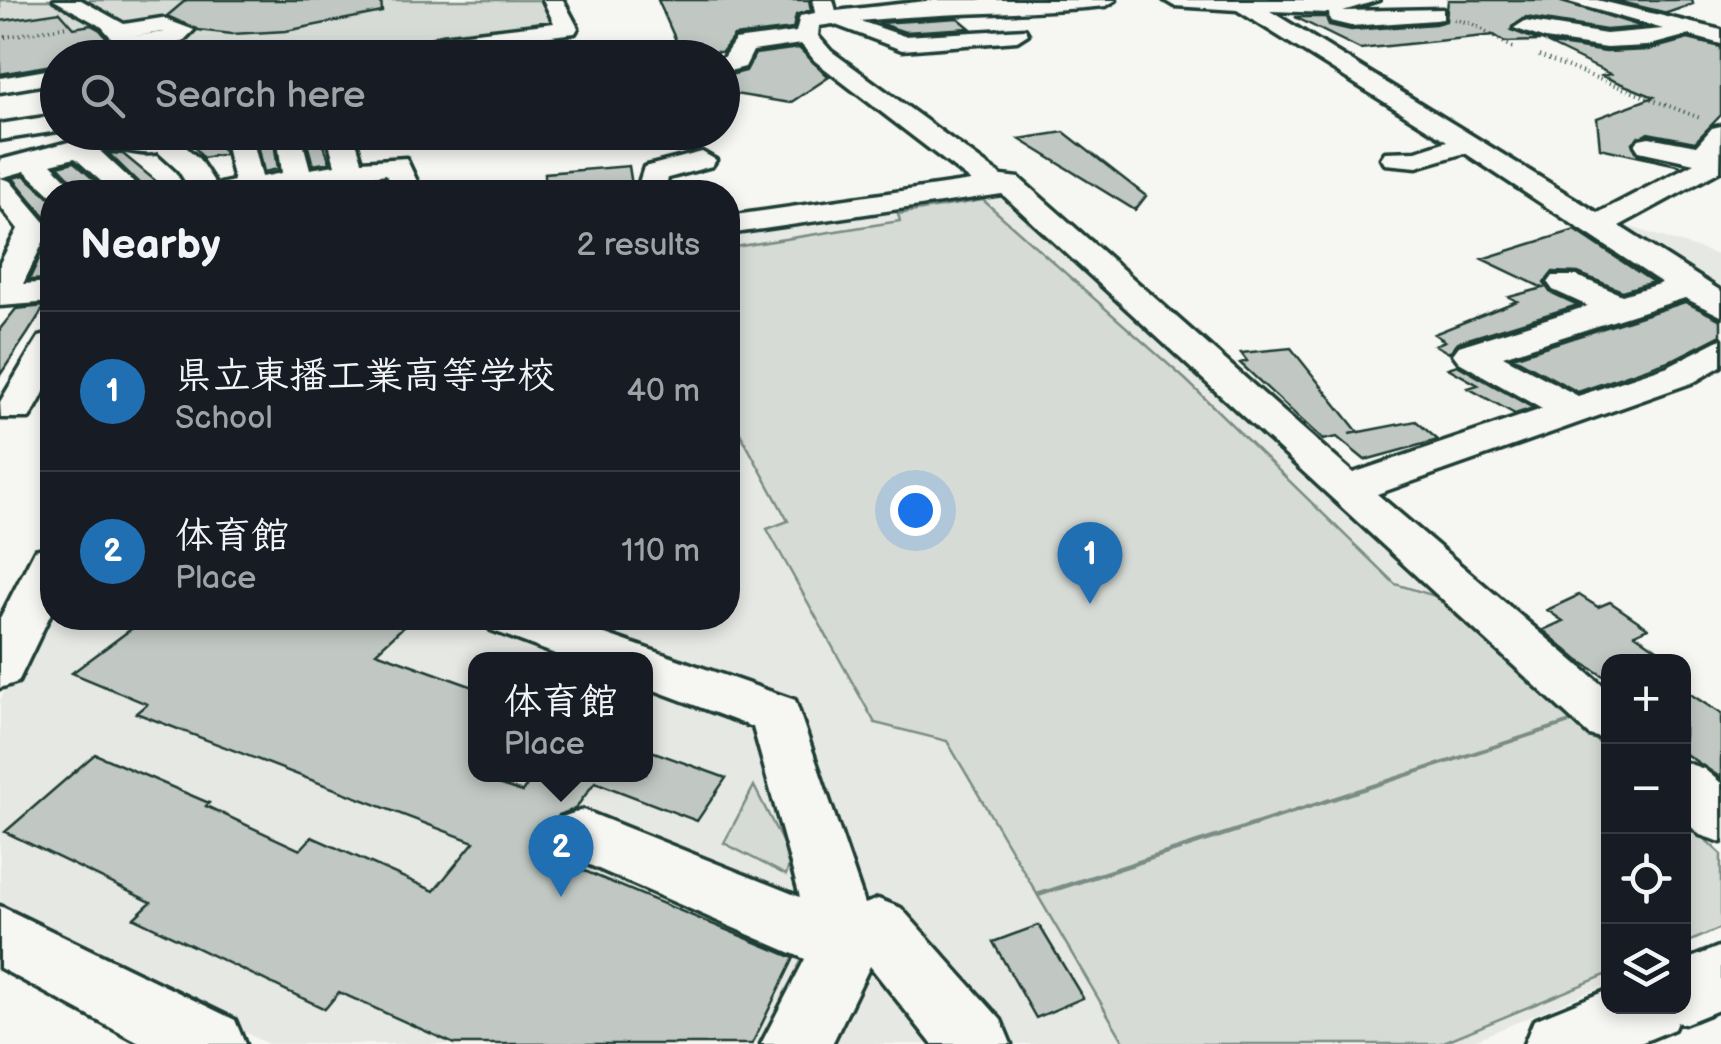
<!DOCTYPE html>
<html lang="en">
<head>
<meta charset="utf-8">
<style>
  :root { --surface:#171b24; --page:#242831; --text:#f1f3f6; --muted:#9ea1a6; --line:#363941; --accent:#1f6fb2 }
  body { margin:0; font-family:"Balsamiq Sans","Klee One",sans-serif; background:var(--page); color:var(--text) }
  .controls { position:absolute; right:30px; bottom:30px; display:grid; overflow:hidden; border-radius:20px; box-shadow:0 5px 15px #0003 }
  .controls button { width:90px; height:90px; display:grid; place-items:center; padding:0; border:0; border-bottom:2px solid var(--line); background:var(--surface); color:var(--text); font:50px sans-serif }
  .you { position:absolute; left:915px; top:510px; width:35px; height:35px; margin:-25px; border:8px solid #fff; border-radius:50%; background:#1a73e8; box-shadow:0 0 0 15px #1a73e833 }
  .badge { display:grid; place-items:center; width:65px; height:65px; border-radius:50%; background:var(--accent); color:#fff; font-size:32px; font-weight:700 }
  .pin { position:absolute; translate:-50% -82px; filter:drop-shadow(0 2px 5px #0008) }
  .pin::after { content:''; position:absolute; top:52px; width:35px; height:30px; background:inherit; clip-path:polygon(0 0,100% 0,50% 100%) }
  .popup { position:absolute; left:468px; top:652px; width:185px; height:130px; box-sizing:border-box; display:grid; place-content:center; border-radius:20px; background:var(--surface); filter:drop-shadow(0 2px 8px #0005); font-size:32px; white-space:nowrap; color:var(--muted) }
  .popup b { font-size:38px; color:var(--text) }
  .popup::after { content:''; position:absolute; left:50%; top:100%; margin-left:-20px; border:20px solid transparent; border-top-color:var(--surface) }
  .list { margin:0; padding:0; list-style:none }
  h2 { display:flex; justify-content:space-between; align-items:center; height:130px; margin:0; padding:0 40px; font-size:42px }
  h2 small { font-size:32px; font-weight:400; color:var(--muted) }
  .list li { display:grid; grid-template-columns:65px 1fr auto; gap:30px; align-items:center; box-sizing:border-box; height:160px; padding:0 40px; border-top:2px solid var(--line) }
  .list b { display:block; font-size:38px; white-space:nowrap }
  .list p { margin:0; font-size:32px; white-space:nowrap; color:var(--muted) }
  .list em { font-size:32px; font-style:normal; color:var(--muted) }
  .icon { flex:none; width:55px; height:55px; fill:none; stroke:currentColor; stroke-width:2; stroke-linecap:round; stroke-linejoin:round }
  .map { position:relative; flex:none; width:1721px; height:1044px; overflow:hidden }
  .search { position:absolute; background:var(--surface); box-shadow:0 5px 15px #0003; left:40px; top:40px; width:700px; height:110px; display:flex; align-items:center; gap:25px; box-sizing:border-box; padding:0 35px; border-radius:55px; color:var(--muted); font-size:38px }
  .panel { position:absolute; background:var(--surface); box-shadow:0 5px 15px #0003; left:40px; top:180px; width:700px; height:450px; border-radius:40px }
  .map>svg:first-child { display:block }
</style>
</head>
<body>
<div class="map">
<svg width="1721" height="1044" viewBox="0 0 1721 1044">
  <rect width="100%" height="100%" fill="#f6f6f2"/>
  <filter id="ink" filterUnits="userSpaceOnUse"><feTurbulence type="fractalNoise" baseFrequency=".01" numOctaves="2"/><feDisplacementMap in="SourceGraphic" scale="20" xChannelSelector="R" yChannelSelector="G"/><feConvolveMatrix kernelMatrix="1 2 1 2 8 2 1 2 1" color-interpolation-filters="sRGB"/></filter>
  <g filter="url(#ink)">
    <!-- built -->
    <path fill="#e6e8e4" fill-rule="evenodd" d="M996 190 1608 746V984L1465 1044H268L0 909V701L52 591V618H728V232ZM476 660H646V774H476Z
      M1612 221 1721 256V296L1698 283Z"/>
    <!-- green -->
    <path fill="#d6dbd6" stroke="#7a8c85" stroke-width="2.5" d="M0 0H547L561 27 368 57 58 58 57 73 0 83Z
      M983 200 1186 380 1395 584 1442 598 1574 720 1037 894 947 741 875 723 767 529 788 521 728 411V248L900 221 898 214Z
      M1575 721 1608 751V974L1439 1044H1125L1038 896Z
      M754 786 791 859 786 875 724 843Z
      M1684 820 1721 854V928L1684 944Z"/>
    <!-- building -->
    <path fill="#c1c8c3" stroke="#1f3d34" stroke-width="2.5" d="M186 0H381L382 12 286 31 232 34 198 30 167 16Z
      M658 0H809L811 10 796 15 793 29 734 36 722 52H681Z
      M1448 0H1558L1643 27 1606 30 1526 17 1511 30 1540 41 1505 42 1494 35 1360 49 1295 17H1326L1329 25 1351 30 1435 24 1446 21Z
      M1613 0H1692L1693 4 1667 13Z
      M60 12 74 28 91 25 100 30 116 49 93 53 96 58H58V64L0 74V21Z
      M958 18 970 28 905 32 878 23Z
      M1688 39 1721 47V115L1695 142 1648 133 1632 143 1638 155 1681 166 1600 148 1597 118 1654 97 1602 76 1610 74 1546 43 1606 52 1648 50Z
      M799 48 829 77 790 103 722 92V77L746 71 755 54Z
      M183 132H214L224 154 203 158Z
      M249 132H268L274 142 278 169 264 172 258 144Z
      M304 132H319L330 162 313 165Z
      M1064 132 1146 196 1135 210 1019 139Z
      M108 153 123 154 169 192H148Z
      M74 162 108 192H83L58 166Z
      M629 166 633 192H545V173Z
      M24 175 52 200V225L13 178Z
      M1575 230 1653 282 1622 291 1578 273 1553 272 1544 283 1550 292 1578 305 1458 342 1449 353 1435 345 1445 341 1434 334 1517 301 1509 297 1543 288 1482 259Z
      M52 231V279L29 280Z
      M1685 302 1721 320V335L1674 359 1578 392 1513 357Z
      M45 306 28 333 0 375V329L16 309Z
      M1291 348 1358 432 1349 434 1416 421 1438 440 1365 460 1337 437 1323 440 1240 363 1247 361 1241 353Z
      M1457 365 1533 408 1515 414 1468 388 1478 385 1448 368Z
      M1579 595 1598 607 1610 602 1648 628 1635 634 1676 662H1608V679L1578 660 1543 630 1563 621 1547 610Z
      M146 618H413L376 652 476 688V776L522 792 536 774H646V749L726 778 697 821 595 782 575 809 559 815 551 840 541 853 794 958 752 1044H454L339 992 325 1009 134 918 151 902 5 832 95 754 209 803 206 806 300 850 312 837 434 891 474 842 136 713 147 704 72 673Z
      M1684 690 1721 714V778L1684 753Z
      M1039 925 1083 998 1036 1018 993 942Z"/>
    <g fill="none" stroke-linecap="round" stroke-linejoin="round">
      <!-- minor casing -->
      <g stroke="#1f3d34" stroke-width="7">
        <path id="minor" d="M54 0H81L124 24 162 18 194 30 182 42 146 49 145 58H129L102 27ZM162 32H165L134 36Z
          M543 0H563L578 28 575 33 447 49 429 58H382L442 36 554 23Z
          M813 0H833L836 11 935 0H1116L1106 6C1024 14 942 12 860 21L904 36 1025 29 1028 34 1017 41 902 50 833 24 819 26 818 36 831 51 1002 176 1019 178 1353 473 1542 409 1459 362 1453 354 1459 346 1588 306 1553 290 1548 283 1553 276H1577L1622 295 1662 283 1465 153 1417 167 1385 164 1381 158 1385 152 1416 151 1447 141 1237 10 1174 6 1164 0H1379L1343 11 1443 9V19L1435 20 1351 26 1330 21 1329 13 1270 11 1598 213 1694 163 1639 151 1635 145 1639 139 1649 137 1696 146 1712 128 1721 126 1720 171 1619 226 1721 291V316L1685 298 1503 356 1578 396 1668 366 1721 339V366L1694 382 1377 494 1608 690V740L1589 735 1002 194 728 234V216L971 181 815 61 801 44 753 51 745 67 722 73V59L735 40 796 32 800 16 815 13Z
          M1562 0H1597L1721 30V44L1688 35 1647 46 1606 48 1545 39 1514 28 1525 21 1606 34 1663 29Z
          M58 68V82L0 92V78Z
          M58 115V131L0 140V124Z
          M107 132 174 136 199 159 216 185 234 181 226 146 217 132H244L254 145 262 177 282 173 278 141 271 132H300L310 169 335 165 326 132H353L362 161 406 158 422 192H393L386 174 367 177 371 192H343L339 181 314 186V192H192L178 170 158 152C136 157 123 145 100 151L144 192H113L75 158 51 164 79 192H52V196L25 171 0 178V160Z
          M702 152 716 160 712 166 668 178 665 192H636L644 167Z
          M0 178 10 181 50 228 23 284 52 282V302L0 306V263L18 229 0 206Z
          M52 334C54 368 49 390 29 418H1L0 402 34 345 39 337Z
          M52 546V611L18 682 0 688V618L35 550Z
          M483 618H559L795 700 865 904 878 899 901 908 1001 1020 1011 1044H932L870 966 832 1044H761L805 959 562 853 553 835 562 817 583 810 800 897 753 727 646 687V660H571L491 630Z
          M1684 762 1704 769 1721 783V842L1700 835 1684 820Z
          M0 906 235 1020 245 1044H141L0 968Z
          M1721 946V1009L1684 1024 1677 1022 1674 1029 1638 1044H1524L1534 1020 1608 990V1006H1684V961Z"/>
      </g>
      <!-- path -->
      <path stroke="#1f3d34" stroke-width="4" stroke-dasharray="1 4" stroke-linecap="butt" d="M1454 19 1473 24 1513 48
        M0 38 68 26
        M1539 56 1700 118"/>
      <!-- minor -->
      <use href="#minor" fill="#f6f6f2" fill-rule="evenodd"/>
    </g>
  </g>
</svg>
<div class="controls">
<button>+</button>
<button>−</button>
<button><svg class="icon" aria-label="locate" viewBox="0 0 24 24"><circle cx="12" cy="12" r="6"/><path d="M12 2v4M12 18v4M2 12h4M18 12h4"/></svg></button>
<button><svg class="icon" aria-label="layers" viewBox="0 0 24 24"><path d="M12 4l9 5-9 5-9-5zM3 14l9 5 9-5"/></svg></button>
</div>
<div class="you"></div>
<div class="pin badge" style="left:1090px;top:604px">1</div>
<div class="pin badge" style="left:561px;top:897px">2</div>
<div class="popup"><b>体育館</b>Place</div>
<div class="search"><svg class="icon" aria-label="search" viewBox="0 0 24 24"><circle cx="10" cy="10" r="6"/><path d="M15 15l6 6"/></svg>Search here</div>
<section class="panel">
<h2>Nearby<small>2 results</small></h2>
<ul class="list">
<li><span class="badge">1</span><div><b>県立東播工業高等学校</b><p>School</p></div><em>40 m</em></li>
<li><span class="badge">2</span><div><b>体育館</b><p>Place</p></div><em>110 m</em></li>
</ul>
</section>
</div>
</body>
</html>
